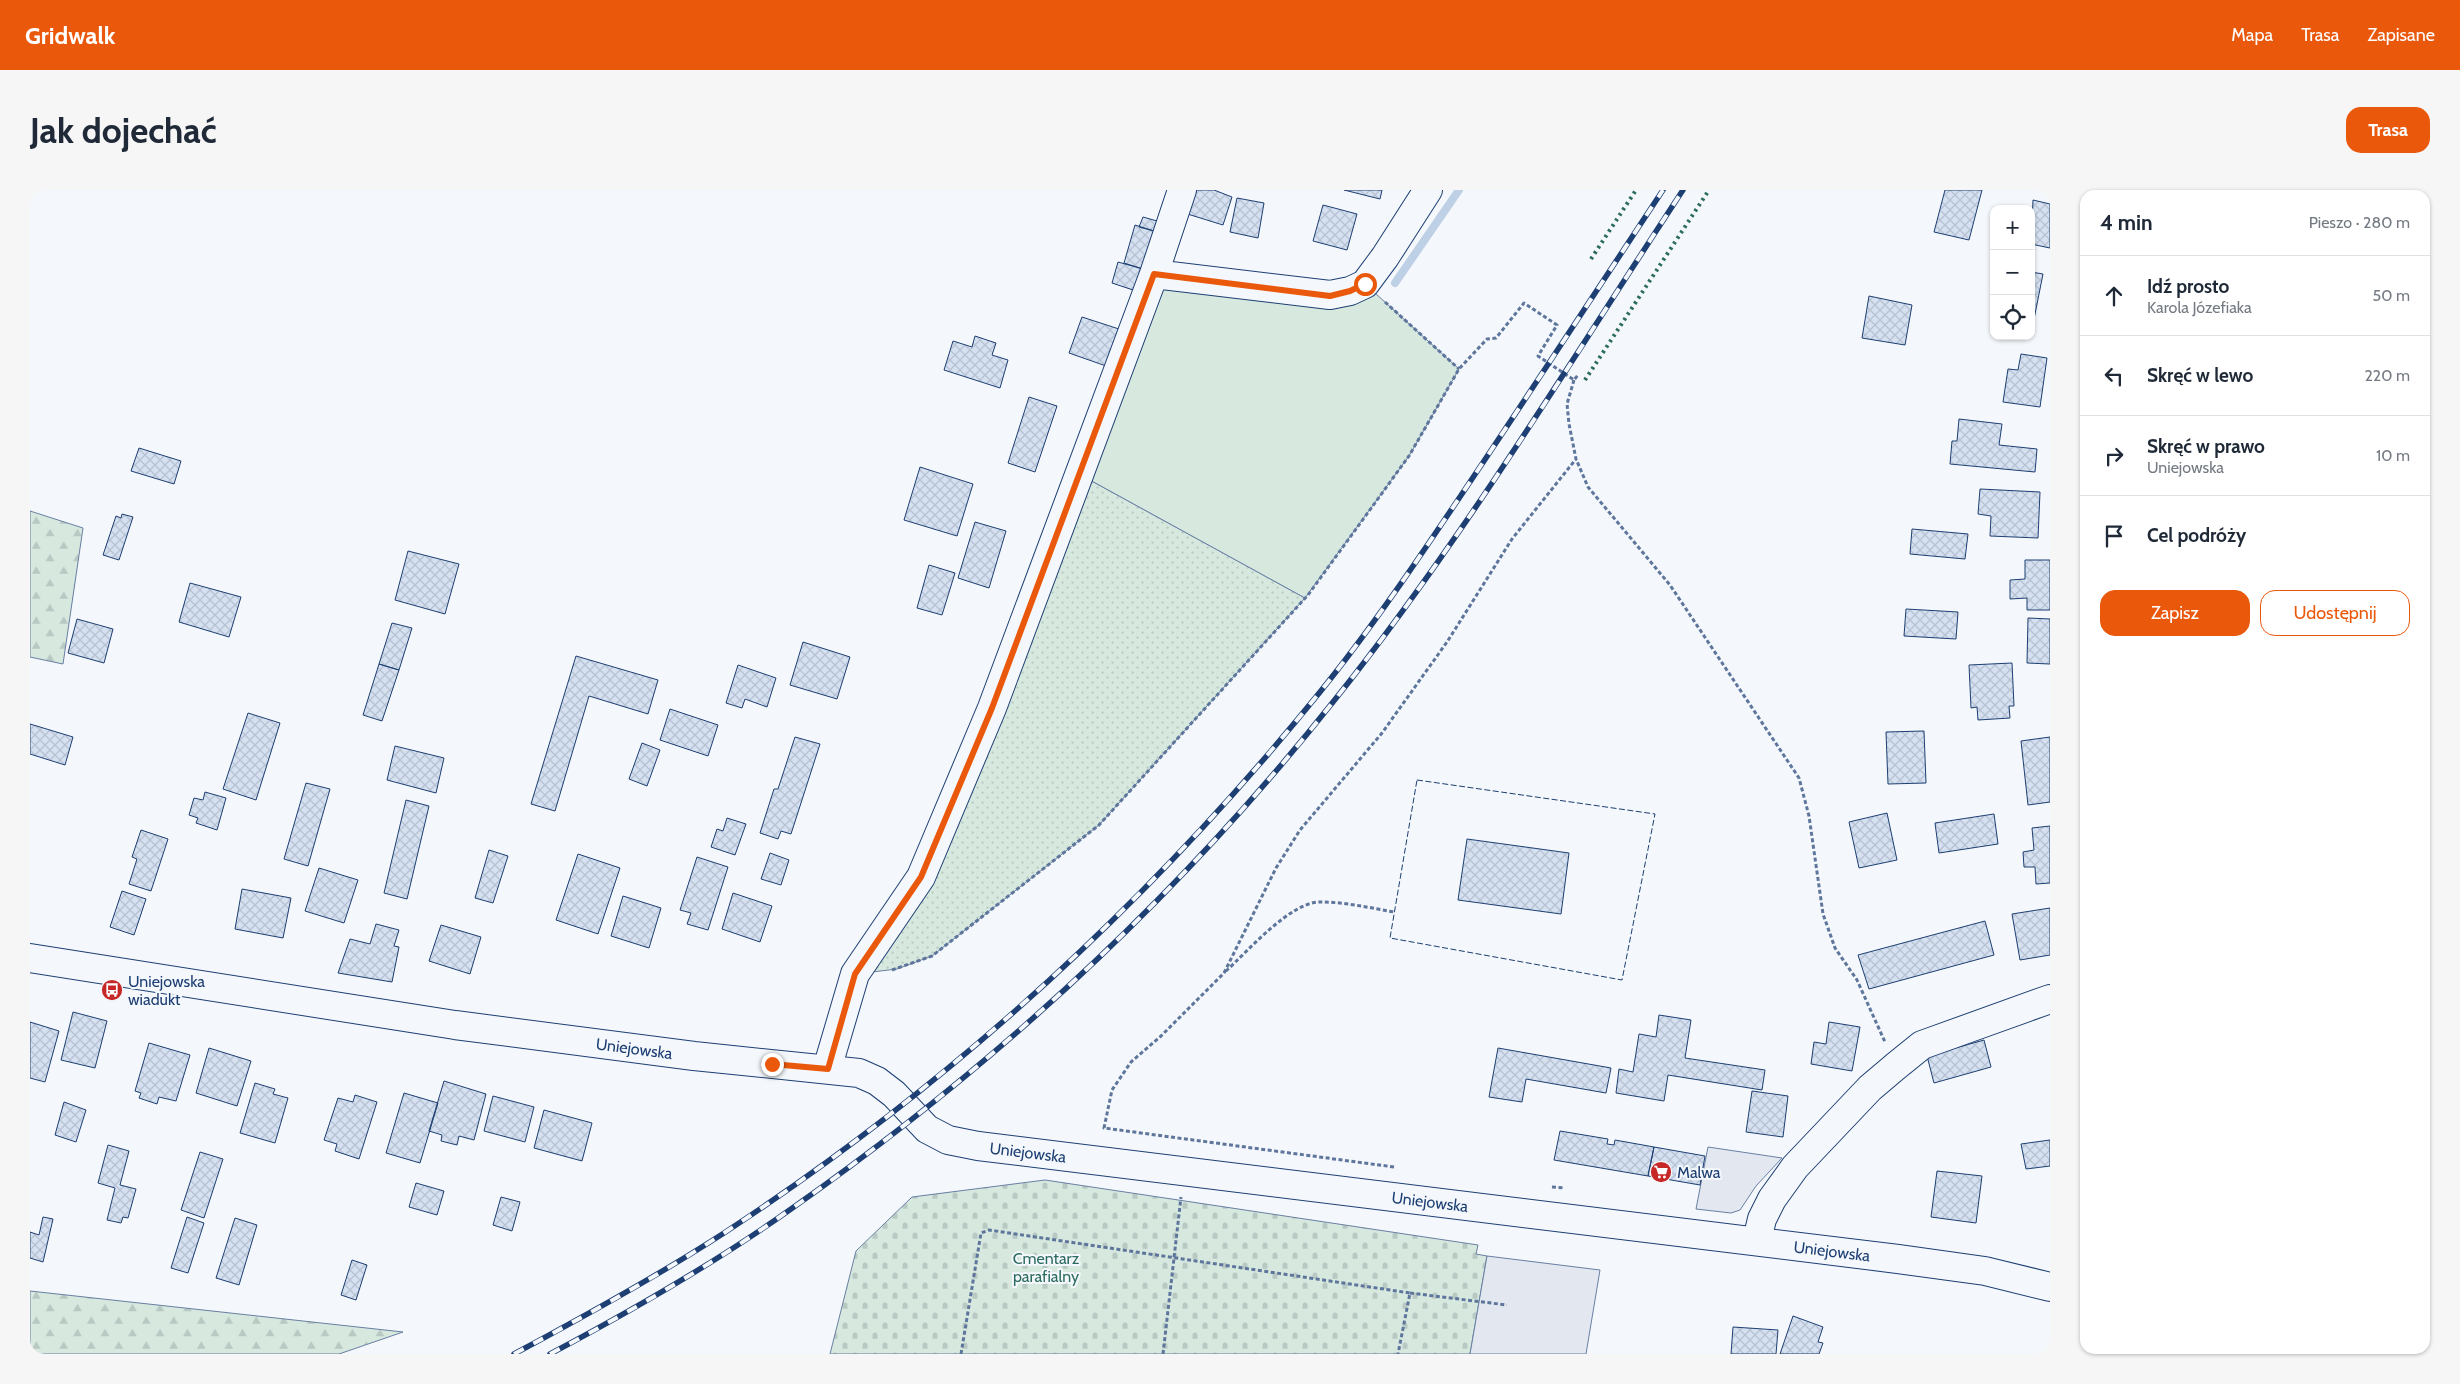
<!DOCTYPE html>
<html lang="pl">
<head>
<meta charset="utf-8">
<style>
  :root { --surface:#fff; --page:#f6f6f7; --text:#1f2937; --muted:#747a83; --line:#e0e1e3; --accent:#ea580c }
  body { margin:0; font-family:Cabin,sans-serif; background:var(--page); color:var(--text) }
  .controls { position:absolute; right:15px; top:15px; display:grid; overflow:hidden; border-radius:10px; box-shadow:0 1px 4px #0004 }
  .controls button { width:45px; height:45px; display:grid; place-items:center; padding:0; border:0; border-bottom:1px solid var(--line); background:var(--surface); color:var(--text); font:25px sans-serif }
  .stop { position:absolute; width:15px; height:15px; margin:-11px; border:4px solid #ea580c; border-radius:50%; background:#fff }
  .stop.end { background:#ea580c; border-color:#fff; box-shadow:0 1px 5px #0008 }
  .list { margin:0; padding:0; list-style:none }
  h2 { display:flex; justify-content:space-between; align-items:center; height:65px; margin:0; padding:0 20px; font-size:21px }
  h2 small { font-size:16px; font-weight:400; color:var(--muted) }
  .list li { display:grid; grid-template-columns:32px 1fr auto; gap:15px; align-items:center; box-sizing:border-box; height:80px; padding:0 20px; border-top:1px solid var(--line) }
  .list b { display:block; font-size:19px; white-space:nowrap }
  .list p { margin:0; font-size:16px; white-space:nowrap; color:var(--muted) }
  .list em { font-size:16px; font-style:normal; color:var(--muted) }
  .actions { display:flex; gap:10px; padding:15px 20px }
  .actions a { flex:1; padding:11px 0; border:1px solid var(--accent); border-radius:15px; text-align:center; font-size:18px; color:var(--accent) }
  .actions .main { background:var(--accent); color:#fff }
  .icon { flex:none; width:28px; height:28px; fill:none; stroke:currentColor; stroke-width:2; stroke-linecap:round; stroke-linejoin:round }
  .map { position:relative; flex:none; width:2020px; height:1164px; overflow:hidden; border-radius:15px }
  header { display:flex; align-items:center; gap:30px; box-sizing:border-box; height:70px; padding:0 25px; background:var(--accent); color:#fff }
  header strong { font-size:24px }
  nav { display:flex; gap:28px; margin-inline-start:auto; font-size:18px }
  .intro { display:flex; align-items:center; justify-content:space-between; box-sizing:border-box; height:120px; padding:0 30px }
  h1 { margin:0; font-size:35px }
  .button { padding:12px 22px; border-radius:15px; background:var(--accent); color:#fff; font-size:18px; font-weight:700 }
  main { display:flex; gap:30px; padding:0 30px }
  aside { flex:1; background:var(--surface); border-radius:15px; box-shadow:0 1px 4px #0004 }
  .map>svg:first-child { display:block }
</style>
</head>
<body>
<header>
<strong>Gridwalk</strong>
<nav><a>Mapa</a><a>Trasa</a><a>Zapisane</a></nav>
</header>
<div class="intro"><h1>Jak dojechać</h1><a class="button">Trasa</a></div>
<main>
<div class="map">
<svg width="2020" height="1164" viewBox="0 0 2020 1164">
  <defs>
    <pattern id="grass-dots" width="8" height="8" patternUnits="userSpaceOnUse" patternTransform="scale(1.25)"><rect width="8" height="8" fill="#d7e8df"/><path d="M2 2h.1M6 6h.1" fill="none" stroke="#b8c8c3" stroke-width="1.8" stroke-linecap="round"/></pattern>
    <pattern id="forest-firs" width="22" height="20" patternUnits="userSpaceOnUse" patternTransform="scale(1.25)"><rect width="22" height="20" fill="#d7e8df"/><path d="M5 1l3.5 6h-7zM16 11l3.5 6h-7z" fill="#b8c8c3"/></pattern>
    <pattern id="cemetery-stones" width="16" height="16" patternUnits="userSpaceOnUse" patternTransform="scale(1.25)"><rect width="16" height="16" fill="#d7e8df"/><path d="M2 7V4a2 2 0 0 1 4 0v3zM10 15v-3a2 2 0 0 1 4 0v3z" fill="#b8c8c3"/></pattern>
    <pattern id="building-cross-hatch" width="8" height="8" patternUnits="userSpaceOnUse" patternTransform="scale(1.25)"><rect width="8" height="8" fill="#d5e0f0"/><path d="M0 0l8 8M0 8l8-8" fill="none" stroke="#b6c1d1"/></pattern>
  </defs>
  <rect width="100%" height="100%" fill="#f4f7fb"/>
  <!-- grass -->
  <path fill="url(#grass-dots)" stroke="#687fa3" d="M1049 284 1275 408 1069 635 902 766 867 779 825 784 891 687Z"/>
  <!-- forest -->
  <path fill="url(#forest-firs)" stroke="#687fa3" d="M0 321 53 338 33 474 0 467Z
    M0 1101 373 1142 309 1164H0Z"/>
  <!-- cemetery -->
  <path fill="url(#cemetery-stones)" stroke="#687fa3" d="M1015 990 1448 1055 1446 1064 1457 1066 1440 1164H800L826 1061 882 1007Z"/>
  <!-- park -->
  <path fill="#d7e8df" stroke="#687fa3" d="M1124 84 1335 94 1429 179 1379 266 1275 408 1049 284Z"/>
  <!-- parking -->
  <path fill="#e3e8f0" stroke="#687fa3" d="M1678 957 1752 968 1726 996 1710 1020 1701 1023 1666 1019Z
    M1457 1066 1570 1080 1556 1164H1440Z"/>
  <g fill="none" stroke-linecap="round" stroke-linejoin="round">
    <!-- stream -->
    <path stroke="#bed0e5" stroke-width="8" d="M1365 93 1429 0"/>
  </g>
  <!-- building -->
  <path fill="url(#building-cross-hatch)" stroke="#1d3f73" d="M1158 0H1184L1202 7 1193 35 1151 22Z
    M1314 0H1352L1350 9Z
    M1915 0H1952L1939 50 1904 42Z
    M1207 8 1234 13 1228 48 1200 42Z
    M2003 10 2020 14V58L2001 54Z
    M1293 15 1327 24 1317 60 1283 51Z
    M1113 27 1127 31 1124 41 1109 37Z
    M1105 35 1124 41 1113 79 1094 73Z
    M1088 72 1113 79 1106 101 1082 93Z
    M2001 82 2013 84 2004 129 2001 128Z
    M1839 106 1882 115 1875 155 1832 148Z
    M1052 127 1092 140 1079 177 1039 163Z
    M945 146 966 153 962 165 978 170 970 198 914 180 923 151 942 157Z
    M1991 164 2017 168 2010 217 1973 212 1978 179 1988 180Z
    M999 207 1027 216 1005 282 978 273Z
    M1929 229 1972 234 1969 255 2007 259 2005 282 1920 274 1922 251H1927Z
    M109 258 151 271 144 294 101 281Z
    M890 277 943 294 927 346 874 330Z
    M1950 299 2010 302 2008 348 1960 346 1961 326 1948 324Z
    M92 324 103 327 89 370 73 365 86 326 91 328Z
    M945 332 976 341 959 398 928 388Z
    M1882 339 1938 344 1935 369 1880 364Z
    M378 361 429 374 415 424 365 410Z
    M1995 370H2020V420H1997V408L1980 409V390L1995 389Z
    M899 375 925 383 912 425 887 418Z
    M160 393 211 407 199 447 149 432Z
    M1876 419 1928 422 1926 449 1874 446Z
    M1998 428 2020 429V474L1997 473Z
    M47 429 83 439 74 473 38 463Z
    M362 433 382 438 369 480 349 474Z
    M773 452 820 467 807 509 760 495Z
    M546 466 628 490 618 524 559 506 525 621 501 614Z
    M1982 473 1984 516H1979L1980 528 1948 530 1947 517 1941 518 1939 475Z
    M349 474 369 480 352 531 333 525Z
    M708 475 746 488 737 517 715 509 712 518 696 513Z
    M640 519 688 535 678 566 630 550Z
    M218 523 250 533 226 610 193 599Z
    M0 534 43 547 35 575 0 564Z
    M1894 541 1896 593 1858 594 1856 542Z
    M765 547 790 554 761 644 751 641 748 649 730 643 744 599H748Z
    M2020 547V612L1998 615 1991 551Z
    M612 553 630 560 617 596 599 589Z
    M365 556 414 568 406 603 357 590Z
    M276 593 300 599 278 676 254 669Z
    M175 602 196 608 187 640 166 633 168 628 159 625 164 608 173 610Z
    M376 610 399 616 377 709 354 703Z
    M1857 623 1867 670 1829 678 1819 632Z
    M1964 624 1968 654 1909 663 1905 633Z
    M697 628 716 634 705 665 681 657 687 639 693 641Z
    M2020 636V693L2006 694 2005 677H1994L1993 662 2004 660 2002 638Z
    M111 640 138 649 121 701 99 694 107 669 102 667Z
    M1437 649 1539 663 1531 724 1428 710Z
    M459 660 478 666 463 713 445 708Z
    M740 663 759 670 751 695 731 689Z
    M548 664 590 678 568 744 526 730Z
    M667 667 698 677 678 740 657 734 661 723 650 720Z
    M289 678 328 690 314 733 275 721Z
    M212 699 261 708 253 748 205 739Z
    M92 701 116 709 104 745 80 737Z
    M703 703 742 716 730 752 692 739Z
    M593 706 631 718 619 758 581 746Z
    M2020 718V765L1990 770 1982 724Z
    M1955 731 1964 765 1839 799 1828 765Z
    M346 734 369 740 364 756 369 757 362 792 308 783 320 749 340 754Z
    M411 735 451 747 440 784 399 771Z
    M43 822 77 831 65 878 31 870Z
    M1629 825 1661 830 1655 868 1735 880 1732 900 1638 885 1634 911 1586 903 1589 879 1603 882 1609 844 1626 847Z
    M0 832 29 841 15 892 0 888Z
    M1799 832 1830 837 1822 881 1781 874 1784 852 1796 854Z
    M1954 850 1961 877 1904 893 1897 866Z
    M119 853 160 865 146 911 129 907 127 914 109 908 111 903 105 901Z
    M179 858 221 871 207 916 166 903Z
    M1468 858 1581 878 1576 903 1496 889 1492 912 1459 907Z
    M414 891 456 904 444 950 429 946 427 955 411 951 412 945 399 941Z
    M225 893 245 899 243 904 258 908 245 953 210 943Z
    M1722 901 1758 906 1753 947 1716 942Z
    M374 903 408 913 390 973 356 963Z
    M325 905 347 912 329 969 305 961 307 954 294 950 308 908 323 912Z
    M463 906 504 917 495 952 454 941Z
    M34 912 56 920 46 952 25 945Z
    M514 920 562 933 552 971 504 958Z
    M1530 941 1578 949 1577 954 1584 955 1585 950 1624 957 1618 986 1524 970Z
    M2020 950V976L1996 979 1991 954Z
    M78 955 99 961 90 995 106 999 98 1028 93 1027 91 1033 77 1030 85 998 68 993Z
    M1624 957 1675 966 1670 995 1618 986Z
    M170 962 193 969 174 1028 151 1020Z
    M1907 981 1952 986 1946 1033 1901 1027Z
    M386 993 414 1001 407 1025 379 1017Z
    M471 1007 490 1012 482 1041 463 1035Z
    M13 1027 23 1029 13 1072 0 1068V1042L9 1045Z
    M157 1027 174 1033 158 1083 141 1078Z
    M205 1028 227 1035 209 1095 186 1088Z
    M322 1070 337 1075 326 1110 311 1105Z
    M1763 1126 1793 1137 1788 1152 1793 1153 1789 1164H1750Z
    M1703 1137 1748 1140 1746 1164H1701Z"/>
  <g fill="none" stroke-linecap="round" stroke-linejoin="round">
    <!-- minor casing -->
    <g stroke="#1d3f73" stroke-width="30">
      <path id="minor" d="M1124 84 1300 105 1320 101 1335 94 1355 67 1398 0
        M797 879 825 784 891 687 962 518 1124 84 1152 0
        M1727 1050 1732 1029 1742 1009 1765 977 1840 898 1866 876 1892 855 2020 809"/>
    </g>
    <!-- major casing -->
    <g stroke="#1d3f73" stroke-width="30">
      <g id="major">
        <path id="s1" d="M0 768 425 835 664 866 829 883 847 891 864 904 897 939 918 950 948 956 1868 1069 1955 1081 2020 1097"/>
      </g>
    </g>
    <!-- path -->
    <path stroke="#5e769c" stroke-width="3" stroke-dasharray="4 2.5" stroke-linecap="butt" d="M1355 112 1429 179
      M1544 190 1537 214 1539 234 1546 269 1558 297 1640 395 1769 588 1779 626 1793 724 1805 758 1827 790 1855 852
      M862 780 902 766 1069 635 1278 405 1379 266 1429 179 1457 149 1466 148 1494 113 1527 135 1508 166 1544 190 1548 185
      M1196 781C1218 761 1261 711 1291 712 1315 712 1341 718 1364 722
      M1364 977 1074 938 1082 900 1101 872 1131 846 1194 783 1246 678 1270 640 1352 543 1417 452 1482 349 1546 269
      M1522 997 1535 998
      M1380 1103 1477 1115
      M931 1164 951 1043 959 1040 1380 1103 1368 1164
      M1133 1164 1151 1007"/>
    <!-- minor -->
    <use href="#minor" stroke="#f4f7fb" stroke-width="28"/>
    <!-- major -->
    <use href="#major" stroke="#f4f7fb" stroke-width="28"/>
    <!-- rail casing -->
    <g stroke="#1d3f73" stroke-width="5.5">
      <path id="rail" d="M484 1164C555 1126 626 1087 694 1043 920 895 1120 712 1290 502 1349 429 1401 350 1454 271 1514 181 1573 91 1633 0
        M520 1164C603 1120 685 1073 761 1019 965 876 1148 707 1303 512 1432 351 1540 172 1653 0"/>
    </g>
    <!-- rail -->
    <use href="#rail" stroke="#f4f7fb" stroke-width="4" stroke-dasharray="11" stroke-linecap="butt"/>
    <!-- hedge -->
    <path stroke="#2c6c60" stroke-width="4" stroke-dasharray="2.5 4" stroke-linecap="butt" d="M1561 69 1606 0
      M1555 190 1679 0"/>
    <!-- fence -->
    <path stroke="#1d3f73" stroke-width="1" stroke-dasharray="6 2.5" stroke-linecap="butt" d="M1387 590 1625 624 1592 790 1360 748Z"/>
  </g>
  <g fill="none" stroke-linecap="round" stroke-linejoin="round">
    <!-- route -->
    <path stroke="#ea580c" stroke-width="6" d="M742 874 798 879 825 784 891 687 962 518 1124 84 1300 106 1320 101 1335 94"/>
  </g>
  <!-- icons -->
  <defs>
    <g id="bus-disc" transform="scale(1.125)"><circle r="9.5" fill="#c62828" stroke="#f4f7fb"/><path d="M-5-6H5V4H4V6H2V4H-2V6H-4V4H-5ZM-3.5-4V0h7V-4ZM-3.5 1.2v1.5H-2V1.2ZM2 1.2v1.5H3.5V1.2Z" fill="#fff"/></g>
    <g id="supermarket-disc" transform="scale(1.125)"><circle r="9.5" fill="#c62828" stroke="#f4f7fb"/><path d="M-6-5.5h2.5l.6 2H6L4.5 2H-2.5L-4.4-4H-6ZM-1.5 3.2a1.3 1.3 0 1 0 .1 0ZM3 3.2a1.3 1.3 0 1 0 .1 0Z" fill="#fff"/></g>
  </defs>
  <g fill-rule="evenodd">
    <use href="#bus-disc" x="82" y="800"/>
    <use href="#supermarket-disc" x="1631" y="982"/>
  </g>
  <g text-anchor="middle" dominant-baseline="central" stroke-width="4" stroke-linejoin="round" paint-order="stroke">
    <!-- poi labels -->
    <g font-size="16" fill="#1d3f73" stroke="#f4f7fb" text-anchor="start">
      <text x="98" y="791">Uniejowska<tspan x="98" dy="18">wiadukt</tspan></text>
      <text x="1647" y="982">Malwa</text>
    </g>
    <!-- street labels -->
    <g font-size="16" fill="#1d3f73" stroke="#f4f7fb">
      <text stroke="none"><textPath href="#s1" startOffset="611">Uniejowska</textPath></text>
      <text stroke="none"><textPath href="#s1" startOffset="1031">Uniejowska</textPath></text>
      <text stroke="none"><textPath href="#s1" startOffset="1436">Uniejowska</textPath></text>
      <text stroke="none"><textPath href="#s1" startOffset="1841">Uniejowska</textPath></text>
    </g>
    <!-- park labels -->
    <g font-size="16" fill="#2c6c60" stroke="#f4f7fb">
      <text x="1016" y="1068">Cmentarz<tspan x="1016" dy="18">parafialny</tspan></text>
    </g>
  </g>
</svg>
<div class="controls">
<button>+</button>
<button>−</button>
<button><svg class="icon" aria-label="locate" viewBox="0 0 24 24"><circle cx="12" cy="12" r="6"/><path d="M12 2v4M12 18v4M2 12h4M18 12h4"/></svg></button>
</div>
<div class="stop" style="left:1335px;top:94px"></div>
<div class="stop end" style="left:742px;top:874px"></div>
</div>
<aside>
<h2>4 min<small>Pieszo · 280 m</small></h2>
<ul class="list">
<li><svg class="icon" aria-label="ahead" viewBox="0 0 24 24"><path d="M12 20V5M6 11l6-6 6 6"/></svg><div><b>Idź prosto</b><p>Karola Józefiaka</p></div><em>50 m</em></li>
<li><svg class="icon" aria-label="left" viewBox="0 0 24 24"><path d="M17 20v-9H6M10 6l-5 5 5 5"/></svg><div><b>Skręć w lewo</b></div><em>220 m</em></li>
<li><svg class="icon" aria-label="right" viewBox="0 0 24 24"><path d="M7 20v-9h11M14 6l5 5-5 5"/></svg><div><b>Skręć w prawo</b><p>Uniejowska</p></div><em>10 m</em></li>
<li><svg class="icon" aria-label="arrive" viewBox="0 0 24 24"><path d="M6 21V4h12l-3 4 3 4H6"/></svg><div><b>Cel podróży</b></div></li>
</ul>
<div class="actions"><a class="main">Zapisz</a><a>Udostępnij</a></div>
</aside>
</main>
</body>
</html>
